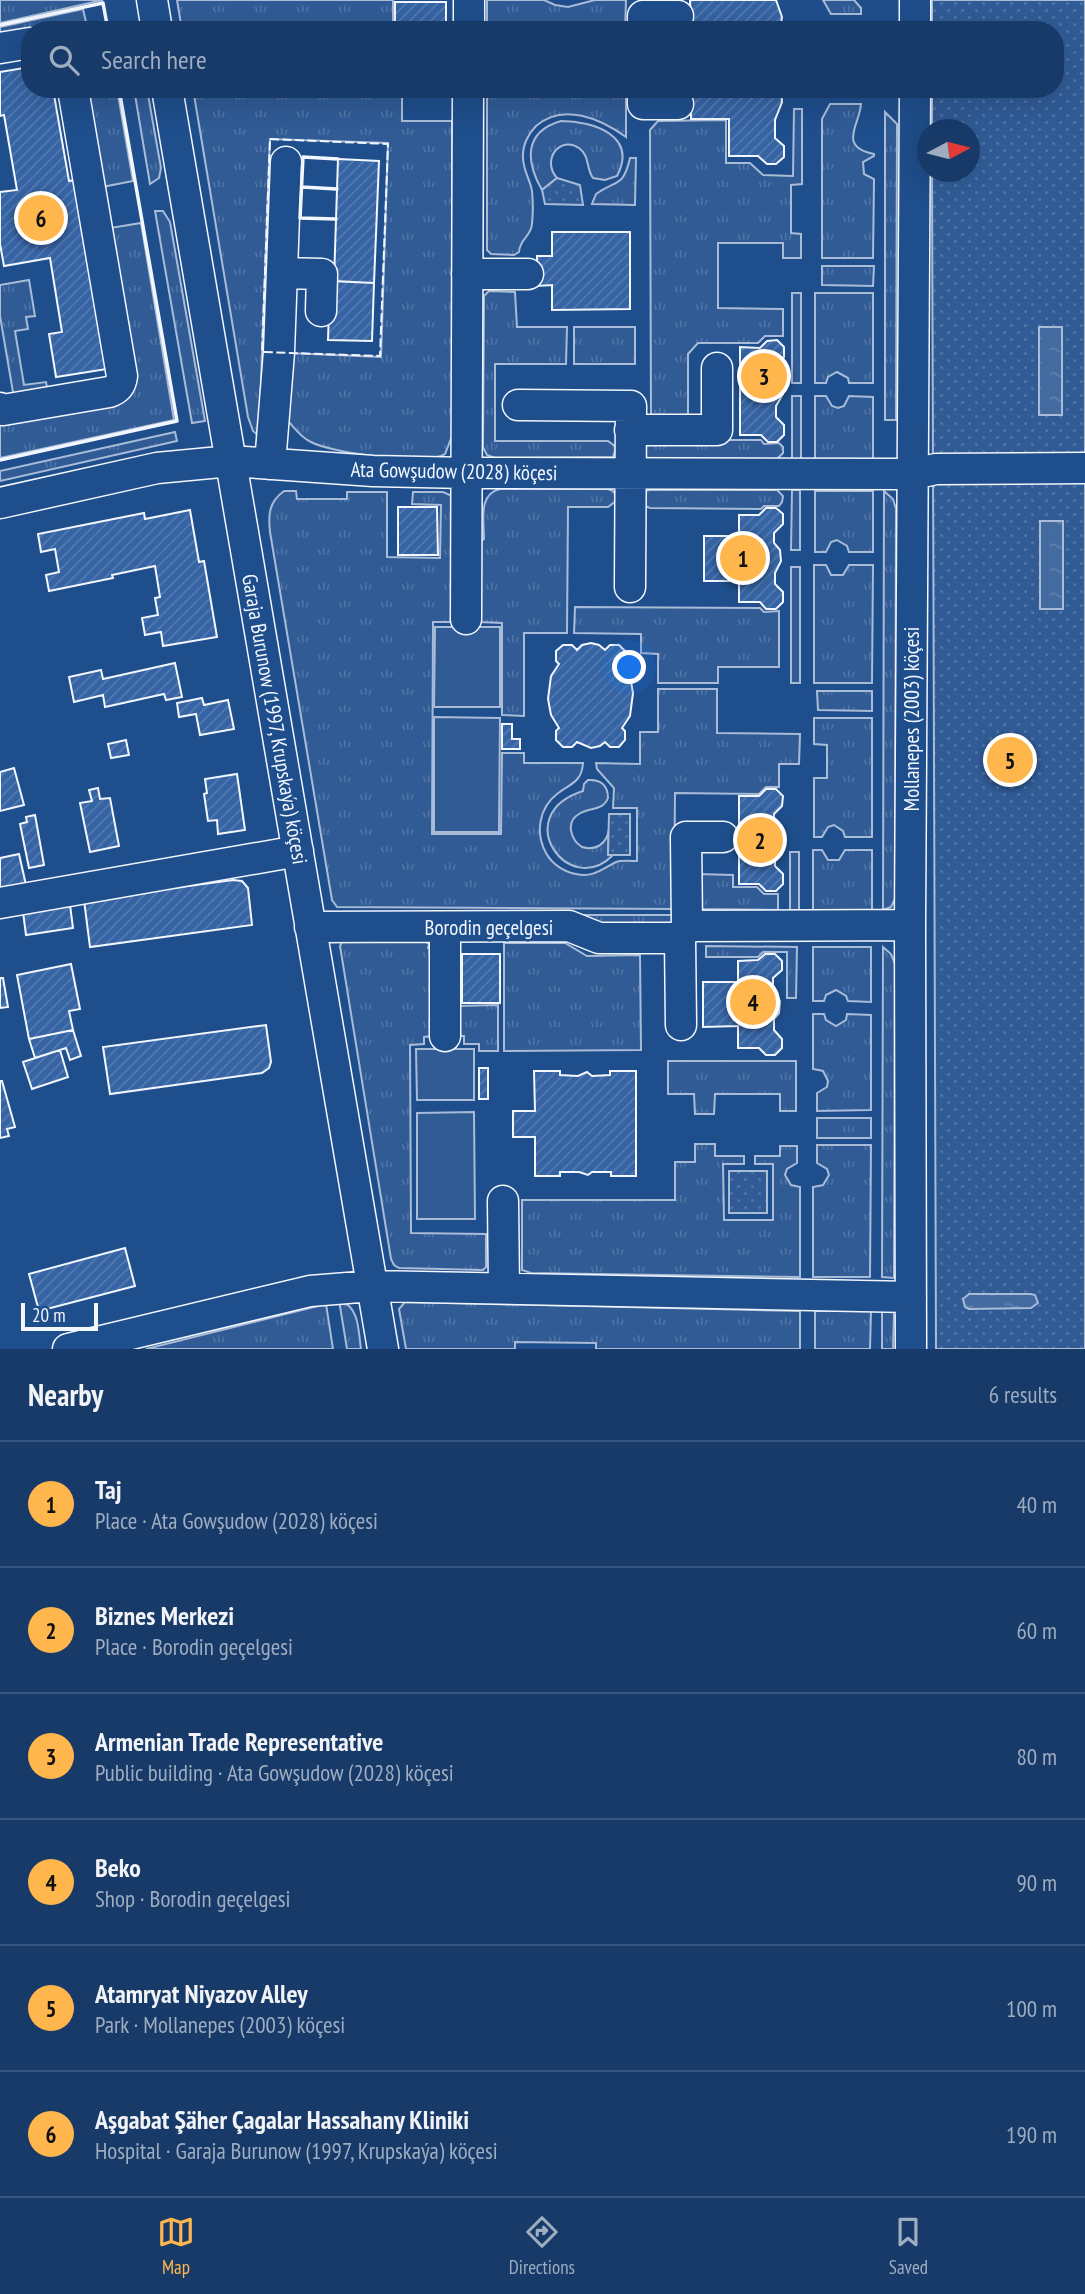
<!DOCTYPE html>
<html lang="en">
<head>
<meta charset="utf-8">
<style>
  :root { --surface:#173a69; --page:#20416f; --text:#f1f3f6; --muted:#9eadc0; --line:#36547d; --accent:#ffb74d }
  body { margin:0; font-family:"PT Sans Narrow",sans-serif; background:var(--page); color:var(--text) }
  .compass { position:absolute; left:917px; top:119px; width:63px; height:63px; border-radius:50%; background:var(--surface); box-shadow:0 7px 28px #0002; rotate:83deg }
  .scale { position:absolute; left:21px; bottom:18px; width:77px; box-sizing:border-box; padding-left:7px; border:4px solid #f2f6ff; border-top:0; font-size:19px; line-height:24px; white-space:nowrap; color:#f2f6ff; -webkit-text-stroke:5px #1f4e8c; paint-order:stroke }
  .you { position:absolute; left:630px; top:668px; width:24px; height:24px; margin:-18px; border:5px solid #fff; border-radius:50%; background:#1a73e8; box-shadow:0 0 0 10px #1a73e833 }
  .badge { display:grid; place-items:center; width:46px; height:46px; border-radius:50%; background:var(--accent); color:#111; font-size:23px; font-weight:700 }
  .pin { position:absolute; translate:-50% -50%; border:4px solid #fff; box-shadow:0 2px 7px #0006 }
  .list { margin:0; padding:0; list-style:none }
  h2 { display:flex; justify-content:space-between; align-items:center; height:91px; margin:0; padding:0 28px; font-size:30px }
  h2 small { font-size:23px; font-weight:400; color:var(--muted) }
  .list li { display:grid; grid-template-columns:46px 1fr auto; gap:21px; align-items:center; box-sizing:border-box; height:126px; padding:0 28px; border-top:2px solid var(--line) }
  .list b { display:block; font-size:26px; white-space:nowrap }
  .list p { margin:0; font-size:23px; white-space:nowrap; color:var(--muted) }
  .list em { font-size:23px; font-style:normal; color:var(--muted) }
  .icon { flex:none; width:38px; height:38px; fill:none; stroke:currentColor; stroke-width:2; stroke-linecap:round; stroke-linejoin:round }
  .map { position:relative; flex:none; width:1085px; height:1349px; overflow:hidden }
  .search { position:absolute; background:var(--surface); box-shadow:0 7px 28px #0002; left:21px; right:21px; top:21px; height:77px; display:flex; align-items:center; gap:18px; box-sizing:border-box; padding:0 24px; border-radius:28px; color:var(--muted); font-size:26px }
  .sheet { height:847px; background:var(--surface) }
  nav { display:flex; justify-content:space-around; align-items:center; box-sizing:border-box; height:98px; border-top:2px solid var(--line); background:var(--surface); font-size:19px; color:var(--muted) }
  nav a { display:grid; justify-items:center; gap:4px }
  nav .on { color:var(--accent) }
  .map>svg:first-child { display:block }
</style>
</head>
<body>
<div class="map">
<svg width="1085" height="1349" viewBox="0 0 1085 1349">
  <defs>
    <pattern id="grass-tufts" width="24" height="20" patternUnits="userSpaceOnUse" patternTransform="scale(1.75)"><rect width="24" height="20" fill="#305b95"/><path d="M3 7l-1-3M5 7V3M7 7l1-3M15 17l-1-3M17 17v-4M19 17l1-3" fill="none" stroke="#4e73a5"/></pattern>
    <pattern id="park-dots" width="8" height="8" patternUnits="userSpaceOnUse" patternTransform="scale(1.75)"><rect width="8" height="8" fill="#305b95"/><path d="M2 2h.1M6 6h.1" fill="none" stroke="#4e73a5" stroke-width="1.8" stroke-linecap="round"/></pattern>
    <pattern id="water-ripples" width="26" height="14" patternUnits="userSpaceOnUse" patternTransform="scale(1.75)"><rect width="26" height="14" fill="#446ba0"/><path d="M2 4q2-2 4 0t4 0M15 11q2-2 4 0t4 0" fill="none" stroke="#5f81ae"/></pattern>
    <pattern id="building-hatch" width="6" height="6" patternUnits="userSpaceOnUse" patternTransform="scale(1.75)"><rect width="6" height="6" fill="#3563a3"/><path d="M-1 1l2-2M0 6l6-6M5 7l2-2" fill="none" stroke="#537ab1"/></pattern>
  </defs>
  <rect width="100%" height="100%" fill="#1f4e8c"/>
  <!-- grass -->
  <path fill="url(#grass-tufts)" stroke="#a8bbd7" stroke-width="2" d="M0 0H103L0 23Z
    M177 0H393V30H182Z
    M487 0H544L555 5 568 7 595 0H626L625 30H487Z
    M823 0H854L861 8V14H831Z
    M83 9 86 22C73 36 48 27 31 30 21 31 10 38 0 42V27Z
    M82 89H117L133 181 102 187Z
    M134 89H147L161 168 159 178 150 184Z
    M193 89H402V121H452V436L445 454C427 466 331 453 311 442 300 437 295 428 287 420V353L381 357 388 143 270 139 259 436 253 431 248 417Z
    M487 89H626V137C601 119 563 102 536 126 529 133 523 144 523 155 522 169 530 179 532 191 533 201 533 214 532 224 531 237 520 238 519 252L514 255 491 254 487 250Z
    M830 104H861C860 124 837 147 874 154V156L863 162 864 174 874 179 873 258H822V119Z
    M794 109H802V184L791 185V233L801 234V258H783V243H718V308L783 309V336H765L758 343H698L688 354V414L683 419 651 417 650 130 658 121 726 120V163H750L763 175 793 176Z
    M885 112 897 124 896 420H885Z
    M561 121C594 121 638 136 617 176L605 180 593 178C586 169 590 156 579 148 560 135 541 160 557 178L542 190C526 162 523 132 561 121Z
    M630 158H636L635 205 592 204 596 194C617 179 623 188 630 158Z
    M155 211H163L170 222 205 421 192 423Z
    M141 223 174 420 0 458V415L111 398 110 228Z
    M822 266H874L873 286 822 285Z
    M29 280 35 316 26 317 28 329 15 331 24 385 46 382 48 393 14 398 0 316V285Z
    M489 291 515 292 517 327H567L566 364H495V441H608L616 447 613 457 495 458 487 455 483 447 484 296Z
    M792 293H801V383H792Z
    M815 293H873V383H849L848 378 837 372 828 377 826 383H815Z
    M574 327H635V364H574Z
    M792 396H801V459H792Z
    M815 396H826L832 406 838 408 844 406 849 396 873 397V459H815Z
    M175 432 177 441 0 481V471Z
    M650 440H761L764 444 779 443 783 447V453L777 459H650L645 457 642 447Z
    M500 489H608C615 491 616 494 616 501L608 507H568L567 633H524V716L502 715V623L480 622V542L484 539C484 520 478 494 500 489Z
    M650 490H777L783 496 782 502 779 506H764L761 509 650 508 645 506V491Z
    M792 490H800V550H791Z
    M284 491H296L297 499H347V492H387V557L440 558 441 505 412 504 413 492H443L452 496 454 622H433L432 834H501L502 753H524V763H583C582 782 570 784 557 794 539 808 535 833 546 853 552 864 564 872 576 874 593 878 602 869 616 862 621 860 631 861 637 861V808H613L614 788 597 769 596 763 640 764V732H658V689H717V733L800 734 799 764H779V787H766L759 794 675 793 674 909 337 907 332 900 270 532C268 514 269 502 284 491Z
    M815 491H873V552H849L847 546 837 540 831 542 826 552H815Z
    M884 491 893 499 896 509 895 899 891 907 883 910Z
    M814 565H826L831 575H843L849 565H873L872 683H814Z
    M791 567H800V683H791Z
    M575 607 760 608 764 612 779 611V667H718V683H658V654L641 653V634L574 633Z
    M817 691H872V711L818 710Z
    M814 718H872V837H845L843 831 834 825 828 827 822 837H814V778H827V745L814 744Z
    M588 780C600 779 608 785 608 798 603 811 590 807 579 814 565 822 571 840 582 847 596 851 607 844 609 829L608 854 613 855C569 900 508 815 583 791L584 784Z
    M813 850H822L828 860H839L845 850H872V910H813Z
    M790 852H799V910H790Z
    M698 874 733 875V887H757L764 894H778V910L698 909Z
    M583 915H674V926H603Z
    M424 941 429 944 428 948 432 949 433 1036 424 1037V1044L410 1045 411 1233 486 1234V1267L483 1270 399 1268 394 1265 391 1259 340 946 342 942Z
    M504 943H565L587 956 640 955 641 1050 504 1051Z
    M706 946 797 947 796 998H787V952H763L758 957H706Z
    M813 947H871V1002L848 1001 846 996 836 990 826 995 824 1001H813Z
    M883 947 891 954 895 964 894 1278 882 1277Z
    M498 1005V1051H479V1044H464V1036H457V1006Z
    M813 1014H824L826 1020 836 1026 846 1020 847 1014 871 1015V1110L817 1111V1093L827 1087 828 1081 823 1071 813 1069Z
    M668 1061H796V1111H780V1094H715L714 1114H695L694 1094H668Z
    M817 1118H871V1138H817Z
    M695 1144H715V1156H744V1164H723L724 1220H773V1164H755V1156H780V1146H797V1163L787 1169 785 1175 791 1185 800 1187V1277L531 1273 522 1270V1200H675V1162H695Z
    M817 1145H871L870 1277H813V1187L823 1185 829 1175 827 1169 817 1163Z
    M339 1300C360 1307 358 1330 361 1349H347Z
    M405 1302 800 1311V1349H596V1343L515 1342V1349H406L399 1309Z
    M326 1304 333 1349H146Z
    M815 1311H871L870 1349H815Z
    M882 1311 894 1312 893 1349H882Z"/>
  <!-- park -->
  <path fill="url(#park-dots)" stroke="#a8bbd7" stroke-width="2" d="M932 0H1085V1349H936L932 172H970V130L932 129V89H1055V30H932Z
    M557 178 580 185 583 205 545 204 542 190Z
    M609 814H630V855H608Z
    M729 1171H767V1213H729Z"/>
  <!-- built -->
  <path fill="#305b95" stroke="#a8bbd7" stroke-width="2" d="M435 627H500V707H434Z
    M434 717 500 718 499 832H434Z
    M416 1049H474V1100H417Z
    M474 1112 475 1219H417V1113Z"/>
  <!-- water -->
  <path fill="url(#water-ripples)" stroke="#a8bbd7" stroke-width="2" d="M1039 327H1062V415H1039Z
    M1040 521H1063V609H1040Z
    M969 1294H1031L1035 1295 1038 1303 1031 1308 969 1309 965 1307 963 1299Z"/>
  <!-- building -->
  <path fill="url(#building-hatch)" stroke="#f2f6ff" stroke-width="2" d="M690 0H776L782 17 780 30H691Z
    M395 2H446V27H395Z
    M30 67V89H53L69 181 75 180 107 369 56 377 49 334 62 332 50 258 4 266 0 244V192L17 190 4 115 0 116V72Z
    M691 89H781L782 102 775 120V138L784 146V157L776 164H767L758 156H729V119H691Z
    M338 159 379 161 374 283 334 281Z
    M552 232H630V309L552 310V285L537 286V256H552Z
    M330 281 374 283 372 341 328 340Z
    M777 340 784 347V357L776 366V376L781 383 783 394 776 406V417L784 425V435L777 442H768L761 435H740V347L760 348 767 341Z
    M398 507H437L438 555H398Z
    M766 508H776L783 514V524L774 533V543L780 550 781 561 775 573V584L783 592V602L776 609H766L760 602H739V581H704V536H739V515H759Z
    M190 510 199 562 204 561 217 637 163 646 161 632 145 635 142 618 158 615 155 598 160 597 155 566 112 575 113 578 49 591 46 575 59 572 55 549 41 552 38 534 144 513 145 519Z
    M591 643 599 645 605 650 610 645H619L625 651V661L622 664 630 676 633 693 630 716 622 728 625 731V740L619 747H610L605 742 600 746 591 748 577 742 572 747H563L556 740V731L559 728 551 715 548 699 551 676 559 664 556 661V651L563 645H572L577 650 582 645Z
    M175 663 182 697 166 700 164 694 105 707 103 695 74 702 69 677 101 670 103 679Z
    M202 698 204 705 228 700 234 729 200 735 196 714 179 717 177 703Z
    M502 724H512V739H520V749H502Z
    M126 740 129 755 111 758 108 744Z
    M14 768 24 805 0 811V772Z
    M237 774 245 830 218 834 217 820 208 821 204 794 207 793 205 779Z
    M98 788 100 799 110 798 119 846 90 852 80 803 92 801 89 790Z
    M766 789H776L783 796 782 806 774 814V825L781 837 780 848 775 855V866L783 874V884L776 891H766L759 884H739V796H759Z
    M35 815 44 865 29 868 20 824 27 822 26 817Z
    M19 854 26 885 0 890V858Z
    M233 880 242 881 248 888 252 925 90 947 84 900Z
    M70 905 73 928 26 935 23 912Z
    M462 954H500V1003H462Z
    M765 954H775L782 961V970L773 978V989L780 1001 779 1013 774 1019V1030L782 1039V1048L775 1055H766L759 1048H738V1026L703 1027V982H738V961L758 960Z
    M71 964 80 1009 69 1011 73 1030 29 1039 17 975Z
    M0 978H3L8 1007 0 1008Z
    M266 1025 271 1062 269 1068 262 1073 110 1094 103 1047Z
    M73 1030 81 1056 70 1060 66 1048 35 1058 29 1039Z
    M60 1050 68 1077 32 1089 23 1062Z
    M479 1068H488V1099H479Z
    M534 1071H560V1075L578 1076 587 1072 592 1076 610 1075V1071H636V1176H611V1172H592L588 1175 579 1172H560V1176H535V1137H513V1111H535Z
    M0 1081H2L15 1127 7 1129 9 1136 0 1138Z
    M125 1248 135 1286 39 1311 29 1274Z"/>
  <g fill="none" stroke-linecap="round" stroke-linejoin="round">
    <!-- minor casing -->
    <g stroke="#f2f6ff" stroke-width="33">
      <path id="minor" d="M152 0 157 30
        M469 30V0
        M643 30V16H678
        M915 30V0
        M0 48 30 43
        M167 89 383 1349
        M643 89V104H678
        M282 273 322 274 321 311
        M467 274H528
        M518 405 631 406 630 587
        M0 408 3 410 109 392C118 389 121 385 122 376L73 89
        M630 430H717V368
        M270 464 279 352 286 162
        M0 503 157 468 231 461 373 471 467 473 913 474 936 469 1085 468
        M466 619 468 89
        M0 903 298 851
        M687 926 686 837H723
        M310 927 569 926 599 938H680L687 926 910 925
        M445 927V1036
        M680 938 681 1025
        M503 1201 504 1288
        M68 1349 310 1291 372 1286 911 1297
        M911 1349 910 925 915 89"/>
    </g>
    <!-- minor -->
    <use href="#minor" stroke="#1f4e8c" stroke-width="30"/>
    <!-- fence -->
    <path stroke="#f2f6ff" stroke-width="2" stroke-dasharray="9 3.5" stroke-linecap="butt" d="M270 139 388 144 380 356 262 352Z"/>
    <!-- wall -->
    <path stroke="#f2f6ff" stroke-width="3.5" d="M0 25 103 3 108 30
      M302 187 337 189
      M336 219 300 218 303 157 338 159
      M0 460 177 421 119 89"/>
  </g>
  <g text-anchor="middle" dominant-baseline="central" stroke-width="5" stroke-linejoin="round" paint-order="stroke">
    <!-- street labels -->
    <g font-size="21" fill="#f2f6ff" stroke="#1f4e8c">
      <text transform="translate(454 471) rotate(1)">Ata Gowşudow (2028) köçesi</text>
      <text transform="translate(275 719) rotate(80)">Garaja Burunow (1997, Krupskaýa) köçesi</text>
      <text transform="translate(911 719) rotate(-90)">Mollanepes (2003) köçesi</text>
      <text x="489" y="927">Borodin geçelgesi</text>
    </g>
  </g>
</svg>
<svg class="compass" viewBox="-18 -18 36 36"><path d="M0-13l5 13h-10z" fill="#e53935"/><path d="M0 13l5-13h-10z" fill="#9eadc0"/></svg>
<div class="scale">20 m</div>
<div class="you"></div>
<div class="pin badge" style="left:743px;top:558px">1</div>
<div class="pin badge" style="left:760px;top:840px">2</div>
<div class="pin badge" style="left:764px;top:376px">3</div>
<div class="pin badge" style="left:753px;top:1002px">4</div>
<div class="pin badge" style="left:1010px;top:760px">5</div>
<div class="pin badge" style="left:41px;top:218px">6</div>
<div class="search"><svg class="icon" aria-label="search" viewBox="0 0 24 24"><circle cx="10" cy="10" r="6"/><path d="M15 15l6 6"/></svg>Search here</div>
</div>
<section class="sheet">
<h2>Nearby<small>6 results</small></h2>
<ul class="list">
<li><span class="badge">1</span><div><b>Taj</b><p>Place · Ata Gowşudow (2028) köçesi</p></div><em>40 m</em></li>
<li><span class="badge">2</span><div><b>Biznes Merkezi</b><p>Place · Borodin geçelgesi</p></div><em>60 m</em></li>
<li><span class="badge">3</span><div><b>Armenian Trade Representative</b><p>Public building · Ata Gowşudow (2028) köçesi</p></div><em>80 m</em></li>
<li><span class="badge">4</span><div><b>Beko</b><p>Shop · Borodin geçelgesi</p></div><em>90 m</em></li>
<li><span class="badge">5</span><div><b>Atamryat Niyazov Alley</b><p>Park · Mollanepes (2003) köçesi</p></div><em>100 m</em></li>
<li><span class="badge">6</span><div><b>Aşgabat Şäher Çagalar Hassahany Kliniki</b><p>Hospital · Garaja Burunow (1997, Krupskaýa) köçesi</p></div><em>190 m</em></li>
</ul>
</section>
<nav>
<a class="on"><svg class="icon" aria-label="map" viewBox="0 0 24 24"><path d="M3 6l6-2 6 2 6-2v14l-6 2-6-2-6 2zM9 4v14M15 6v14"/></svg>Map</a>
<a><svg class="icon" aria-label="directions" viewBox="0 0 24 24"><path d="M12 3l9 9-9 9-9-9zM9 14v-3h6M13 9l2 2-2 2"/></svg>Directions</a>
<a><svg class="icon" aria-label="saved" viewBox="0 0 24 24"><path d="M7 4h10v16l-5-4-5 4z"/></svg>Saved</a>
</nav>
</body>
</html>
